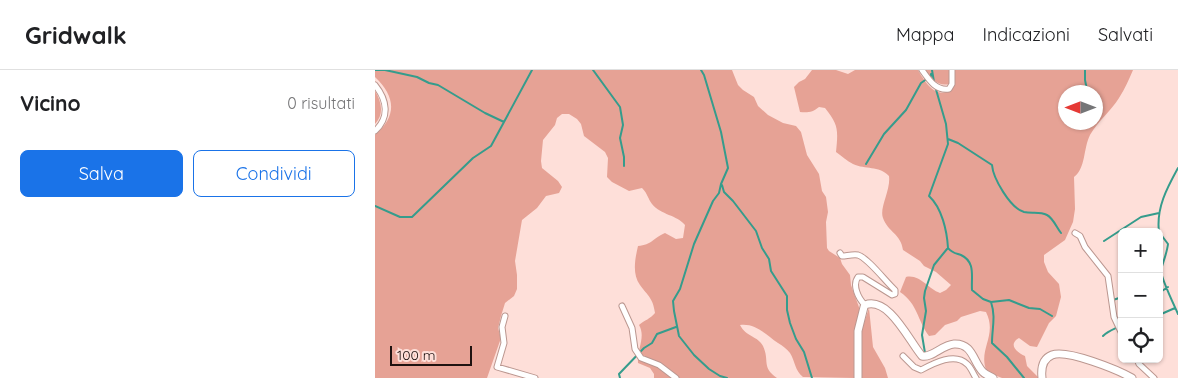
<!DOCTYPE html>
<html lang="it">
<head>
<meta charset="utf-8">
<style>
  :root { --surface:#fff; --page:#f2f2f2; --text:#202124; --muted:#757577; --line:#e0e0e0; --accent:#1a73e8 }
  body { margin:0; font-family:Quicksand,sans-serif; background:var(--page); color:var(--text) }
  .controls { position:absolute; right:15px; bottom:15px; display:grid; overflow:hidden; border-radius:8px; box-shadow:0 1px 4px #0004 }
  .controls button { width:45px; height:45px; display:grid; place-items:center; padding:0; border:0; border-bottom:1px solid var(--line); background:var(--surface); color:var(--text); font:25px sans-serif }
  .compass { position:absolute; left:683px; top:15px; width:45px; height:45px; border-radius:50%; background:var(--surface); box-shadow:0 1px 4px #0004; rotate:270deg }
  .scale { position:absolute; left:15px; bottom:12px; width:82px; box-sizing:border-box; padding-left:5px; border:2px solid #1f1210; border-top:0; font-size:14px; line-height:18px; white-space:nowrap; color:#1f1210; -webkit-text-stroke:4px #fedfd9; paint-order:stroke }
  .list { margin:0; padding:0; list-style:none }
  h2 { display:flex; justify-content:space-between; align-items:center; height:65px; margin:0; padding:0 20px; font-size:21px }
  h2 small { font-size:16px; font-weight:400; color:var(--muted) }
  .actions { display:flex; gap:10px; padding:15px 20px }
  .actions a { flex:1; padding:11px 0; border:1px solid var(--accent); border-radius:8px; text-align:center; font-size:18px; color:var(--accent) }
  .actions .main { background:var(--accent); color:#fff }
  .icon { flex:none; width:28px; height:28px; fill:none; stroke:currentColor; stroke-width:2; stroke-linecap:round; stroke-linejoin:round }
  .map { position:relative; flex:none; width:803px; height:308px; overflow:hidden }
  header { display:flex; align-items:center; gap:30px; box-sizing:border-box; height:70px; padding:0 25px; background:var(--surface); border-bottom:1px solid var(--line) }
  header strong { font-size:24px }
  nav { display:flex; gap:28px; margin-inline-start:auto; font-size:18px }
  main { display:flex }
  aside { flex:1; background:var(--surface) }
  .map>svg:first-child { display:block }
</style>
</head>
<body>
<header>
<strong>Gridwalk</strong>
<nav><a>Mappa</a><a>Indicazioni</a><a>Salvati</a></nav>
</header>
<main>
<aside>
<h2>Vicino<small>0 risultati</small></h2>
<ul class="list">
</ul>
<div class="actions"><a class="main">Salva</a><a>Condividi</a></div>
</aside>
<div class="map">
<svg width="803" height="308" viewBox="0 0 803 308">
  <rect width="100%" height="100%" fill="#fedfd9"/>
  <!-- green -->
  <path fill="#e6a295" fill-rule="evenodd" d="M0 0H357L363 15 368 20 379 27 383 36 393 45 408 53 421 56 426 62 432 85 444 104 447 121 451 127 453 142 451 152 452 178 454 181 465 188 467 194 475 205 476 215 485 240 481 265 480 308 428 307C420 301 420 291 415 283 412 279 408 276 403 273 391 265 381 253 365 255 371 267 383 266 388 276 395 291 386 297 402 308H279V304L275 298 263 293C262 279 271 267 264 255 270 250 275 249 280 243 278 228 273 226 265 215 257 204 260 189 263 176 277 175 278 168 290 163L301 169 308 168 310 155C302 145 286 145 277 134 273 129 273 124 267 118L254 121 237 112 232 107 233 88 230 82 209 66 206 54 202 49 194 44H187L182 48 180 55 168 70 166 91 167 98 183 111 187 117 184 123 171 126 162 138 147 150 140 191 142 205V219L139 226 130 233 126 246 123 258 126 268 112 308H0V65C22 46 21 27 0 7Z
    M437 0H461L473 4 480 0H543C551 14 563 32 579 17V0H758C754 9 750 19 744 28 736 41 723 51 715 65 708 79 711 98 699 107L700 139 698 152 690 170 669 185V192L673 202 684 214 686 227 681 246 674 253 662 277 655 276 644 268C632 275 643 283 650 286L652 296 664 308H627L612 302C602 280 623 266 611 242L605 241 586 247 582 251 570 255 560 265 554 266C542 250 543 234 525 222L531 207C545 204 553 219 565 223L571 220 576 215 561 202 549 196 545 191 528 180C526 164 513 162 508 148 504 138 516 120 514 106 503 95 491 100 478 94 472 91 467 86 461 82 463 61 464 55 450 38L444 37C438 42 433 43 425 42L419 17 424 12 430 9ZM690 22H720V52H690Z
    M550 0H575L574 14C563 17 556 8 550 0Z
    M0 21C7 32 9 45 0 54Z
    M494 238 498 277 510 298 513 308H485L486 262Z"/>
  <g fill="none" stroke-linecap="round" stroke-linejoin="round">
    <!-- stream -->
    <path stroke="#359c8c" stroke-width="2" d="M0 0H10L42 7 54 13 63 15 110 43 129 52
      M218 0 245 37 248 55 245 68 249 87V96
      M326 0 329 5 346 62 353 98 346 114 344 123 338 131 319 174 305 219 298 231 299 241 304 266 319 285 334 299 345 306 352 308
      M557 0 559 12
      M710 0V10L712 20
      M560 16 571 54 573 74 554 126C567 138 572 161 573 178 577 183 580 183 586 185 601 192 596 207 597 220L608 229 616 232C621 247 617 258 617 273L632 287 649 308
      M573 69 583 73 617 95C618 108 635 138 649 142 657 144 664 141 672 145 678 148 682 158 686 163
      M491 94 509 64 531 40 546 13 556 6V4
      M347 115 349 122 358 131 381 161 387 178 394 189 396 201 412 226V240L415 253 421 269 429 282 437 308
      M0 136 25 147H37L98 88 116 76 157 0
      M784 162 793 174C792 183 788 192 786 200 785 206 800 237 803 244
      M784 162C781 138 792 118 803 98
      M729 171 766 147 784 143
      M784 223 793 217
      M738 230 747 227
      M616 232 634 230 654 238 665 239 677 246
      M784 245 800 238
      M728 266C734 260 740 259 747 255
      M550 283 547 265 551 241 549 228 550 221 559 195 572 179
      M245 308 244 304 269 278 277 273 282 264 301 257"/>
    <!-- minor casing -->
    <g stroke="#bb9790" stroke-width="7">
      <path id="minor" d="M547 0C554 10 561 21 574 19L577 14V0
        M0 15C12 30 15 47 0 61
        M700 163 705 166 710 177 733 206 739 247 747 264
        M465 183 467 186C471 186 478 184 483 185 493 188 511 212 520 220V224L517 225 488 207H483C477 215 483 228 490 235
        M247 236 257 258 260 279 266 288 284 295 301 308
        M130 246 127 257 129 273 122 297 160 308
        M528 286 539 297 546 300C559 293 580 282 592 294 596 297 598 304 601 308
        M762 289 764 294 779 308"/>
    </g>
    <!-- major casing -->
    <g stroke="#bb9790" stroke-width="9">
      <path id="major" d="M483 308V261L489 237 490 235C514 226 534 271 547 286 557 288 567 275 579 274 598 273 598 292 608 302 611 305 615 306 618 308
        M667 308C666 299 667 289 677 285 692 279 743 300 757 308"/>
    </g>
    <!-- minor -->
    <use href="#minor" stroke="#fff" stroke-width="5"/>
    <!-- major -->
    <use href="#major" stroke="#fff" stroke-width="7"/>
  </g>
</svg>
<div class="controls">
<button>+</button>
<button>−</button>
<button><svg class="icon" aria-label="locate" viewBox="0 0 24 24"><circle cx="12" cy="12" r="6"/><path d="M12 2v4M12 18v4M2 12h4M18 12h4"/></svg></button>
</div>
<svg class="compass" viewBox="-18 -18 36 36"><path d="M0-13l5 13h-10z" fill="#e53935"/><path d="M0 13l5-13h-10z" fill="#757577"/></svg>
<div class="scale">100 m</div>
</div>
</main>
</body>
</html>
